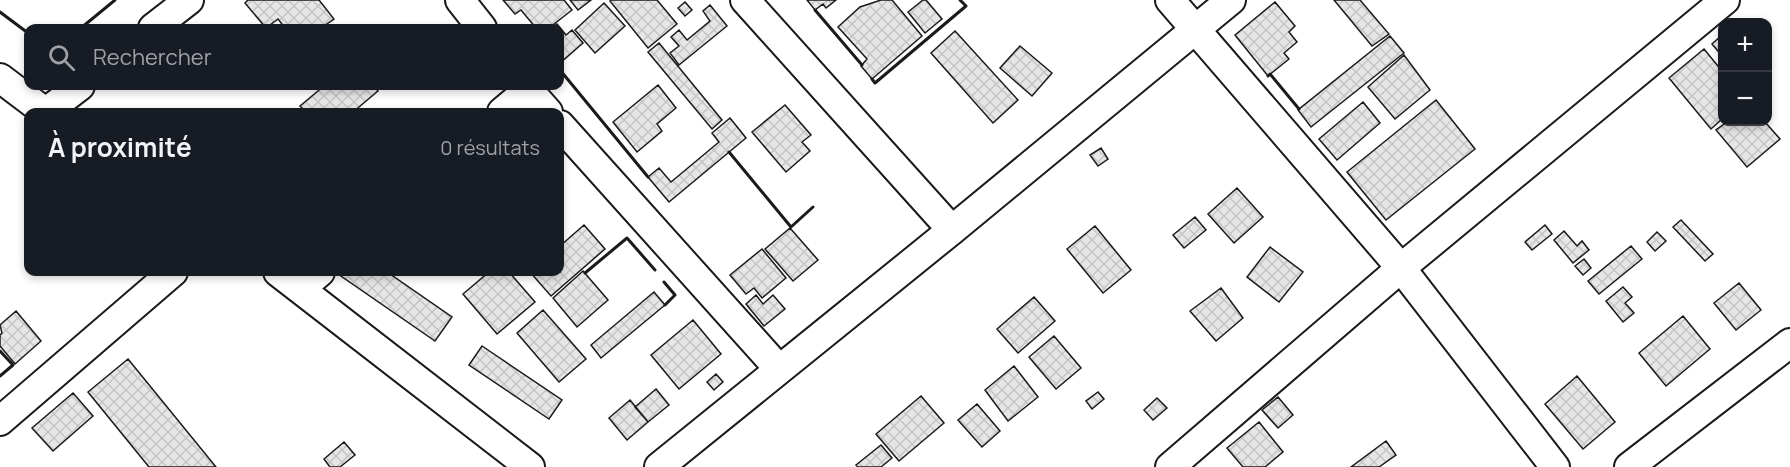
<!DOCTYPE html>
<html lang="fr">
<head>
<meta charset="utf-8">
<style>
  :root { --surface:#171b24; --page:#20242c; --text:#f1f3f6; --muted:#9ea1a6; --line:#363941 }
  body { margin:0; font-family:Manrope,sans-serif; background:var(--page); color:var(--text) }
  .controls { position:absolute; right:18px; top:18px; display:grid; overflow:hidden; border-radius:12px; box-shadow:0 3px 9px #0003 }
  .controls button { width:54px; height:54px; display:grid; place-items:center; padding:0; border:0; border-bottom:2px solid var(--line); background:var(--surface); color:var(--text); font:30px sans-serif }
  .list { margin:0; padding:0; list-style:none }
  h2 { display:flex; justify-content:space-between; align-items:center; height:78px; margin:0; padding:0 24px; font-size:26px }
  h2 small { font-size:20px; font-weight:400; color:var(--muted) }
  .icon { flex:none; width:33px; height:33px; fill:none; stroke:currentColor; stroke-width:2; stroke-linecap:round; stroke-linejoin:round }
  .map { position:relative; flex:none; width:1790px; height:467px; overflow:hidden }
  .search { position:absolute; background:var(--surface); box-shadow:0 3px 9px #0003; left:24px; top:24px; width:540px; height:66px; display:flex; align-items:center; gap:15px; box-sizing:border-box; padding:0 21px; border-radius:12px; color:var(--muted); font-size:22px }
  .panel { position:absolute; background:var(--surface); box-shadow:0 3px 9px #0003; left:24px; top:108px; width:540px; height:168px; border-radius:12px }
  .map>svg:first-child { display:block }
</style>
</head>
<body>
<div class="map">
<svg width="1790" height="467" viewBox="0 0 1790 467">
  <defs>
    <pattern id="building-cross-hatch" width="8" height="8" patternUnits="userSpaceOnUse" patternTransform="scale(1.5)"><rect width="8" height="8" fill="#e6e6e6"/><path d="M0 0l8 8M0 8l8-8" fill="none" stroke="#c5c5c5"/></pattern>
  </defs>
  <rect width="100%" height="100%" fill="#fff"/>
  <!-- building -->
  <path fill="url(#building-cross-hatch)" stroke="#1a1a1a" stroke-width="1.5" d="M248 0H319L334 19 321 28H285L278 19 266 28 245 3Z
    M503 0H564L572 10 549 28H536L521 10 515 14Z
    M570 0H591L578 10Z
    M611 0H657L677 24 648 48 610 1Z
    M807 0H836L826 8 823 4 815 10Z
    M881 0H892L922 36 872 79 861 66 867 59 838 27 860 7Z
    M923 0H926L942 19 925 33 908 12Z
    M1334 0H1360L1389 34 1372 46Z
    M685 2 692 10 685 16 678 8Z
    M1275 2 1295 26 1289 32 1297 42 1284 53 1289 59 1268 76 1235 35Z
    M604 3 625 26 595 53 575 30Z
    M710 5 727 26 679 65 670 53 679 46 671 37 679 30 687 40 710 21 703 11Z
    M557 24 566 35 572 30 583 43 560 63V28H552Z
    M955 31 1018 100 993 123 931 53Z
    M1722 35V56L1712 44Z
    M1390 36 1404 53 1311 127 1298 110Z
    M659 43 722 120 712 129 648 52Z
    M1020 46 1052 73 1032 96 1000 68Z
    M1704 49 1722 71V119L1711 129 1669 78Z
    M1404 55 1430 90 1395 119 1368 87Z
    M658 85 676 108 657 124 662 131 637 152 613 122Z
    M324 86H374L378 91 353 112H306L300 106Z
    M1436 100 1475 149 1386 220 1347 172Z
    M1363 102 1380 123 1337 160 1319 139Z
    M785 105 811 135 802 142 810 151 786 172 752 132Z
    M730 118 746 138 669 202 648 177 659 168 671 182 719 142 712 133Z
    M1727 122H1765L1780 139 1747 167 1716 130Z
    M1101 148 1108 159 1098 166 1090 155Z
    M1237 188 1263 217 1234 243 1208 214Z
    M1195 217 1206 230 1184 248 1173 235Z
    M1681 220 1713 254 1705 261 1673 227Z
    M584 225 605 249 551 296 530 272H560V246Z
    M1545 225 1552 234 1532 250 1525 242Z
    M1095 226 1131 270 1103 293 1067 249Z
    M790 228 818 260 793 281 765 249Z
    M1564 231 1577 246 1582 241 1589 250 1573 263 1554 240Z
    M1657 232 1666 241 1655 251 1647 242Z
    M1631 246 1642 259 1599 294 1588 281Z
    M1270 247 1303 272 1279 302 1247 277Z
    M762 249 786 278 762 298 754 288 746 294 730 275Z
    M1584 259 1591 268 1583 275 1575 266Z
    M583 271 608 300 577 327 553 298Z
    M339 272H387L452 317 435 341 338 274Z
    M489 272H509L535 302 497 334 463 294Z
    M1739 283 1761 310 1736 330 1714 303Z
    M1623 287 1632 297 1625 303 1634 313 1623 322 1606 301Z
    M1221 288 1243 318 1216 341 1190 311Z
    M654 292 665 305 601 358 591 345Z
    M756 295 763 304 773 295 785 309 764 326 746 304Z
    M1034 297 1055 321 1018 353 997 329Z
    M543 310 586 359 559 382 517 333Z
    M16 311 41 341 15 364 0 346V335L2 333 0 325Z
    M1683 316 1710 349 1666 386 1639 353Z
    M693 320 721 354 679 389 651 355Z
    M1054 336 1081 368 1056 389 1029 357Z
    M482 346 562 400 549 419 469 365Z
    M128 359 216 467H149L88 392Z
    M1014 366 1038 397 1008 421 985 390Z
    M716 374 723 382 714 390 707 382Z
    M1577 376 1615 422 1583 449 1545 404Z
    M656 389 669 405 648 422 635 407Z
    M1098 392 1104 399 1092 409 1086 401Z
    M73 393 93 416 53 451 32 428Z
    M921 396 944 423 899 461 876 434Z
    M1278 397 1293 415 1278 428 1262 410Z
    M1157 398 1167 408 1153 420 1144 410Z
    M630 400 648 422 627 440 609 418Z
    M977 404 1000 431 982 447 958 420Z
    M1259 422 1283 452 1265 467H1243L1227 448Z
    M1386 441 1396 455 1379 467H1351Z
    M344 442 355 455 340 467H330L324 459Z
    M881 445 892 458 881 467H858L856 465Z"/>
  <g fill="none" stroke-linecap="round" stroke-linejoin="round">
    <!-- minor casing -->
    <g stroke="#1a1a1a" stroke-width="32">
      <path id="minor" d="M460 0 482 28
        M745 0 952 230
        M1170 0 1401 268 1555 467
        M153 28 189 0
        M0 78 45 112
        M525 86 548 112
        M46 112 80 86
        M502 112 528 90
        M560 125 779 369
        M278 272 530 467
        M300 289 320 272
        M0 421 173 272
        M659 467 952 230 1231 0
        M1170 467 1401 268 1725 0
        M1629 467 1790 343"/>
    </g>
    <!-- minor -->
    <use href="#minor" stroke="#fff" stroke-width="28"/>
    <!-- wall -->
    <path stroke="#1a1a1a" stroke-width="3" d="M815 10 862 65
      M0 12 28 33
      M81 28 115 0
      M560 70 648 177
      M1268 76 1270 74 1299 109
      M872 79 875 83 966 6 960 0
      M729 152 791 227 813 207
      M585 273 627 238 655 270
      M664 282 675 295 665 305
      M0 351 13 365 0 376"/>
  </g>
</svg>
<div class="controls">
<button>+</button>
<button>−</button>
</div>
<div class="search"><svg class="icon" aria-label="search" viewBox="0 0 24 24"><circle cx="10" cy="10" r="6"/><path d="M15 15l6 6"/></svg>Rechercher</div>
<section class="panel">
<h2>À proximité<small>0 résultats</small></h2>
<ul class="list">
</ul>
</section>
</div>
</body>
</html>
